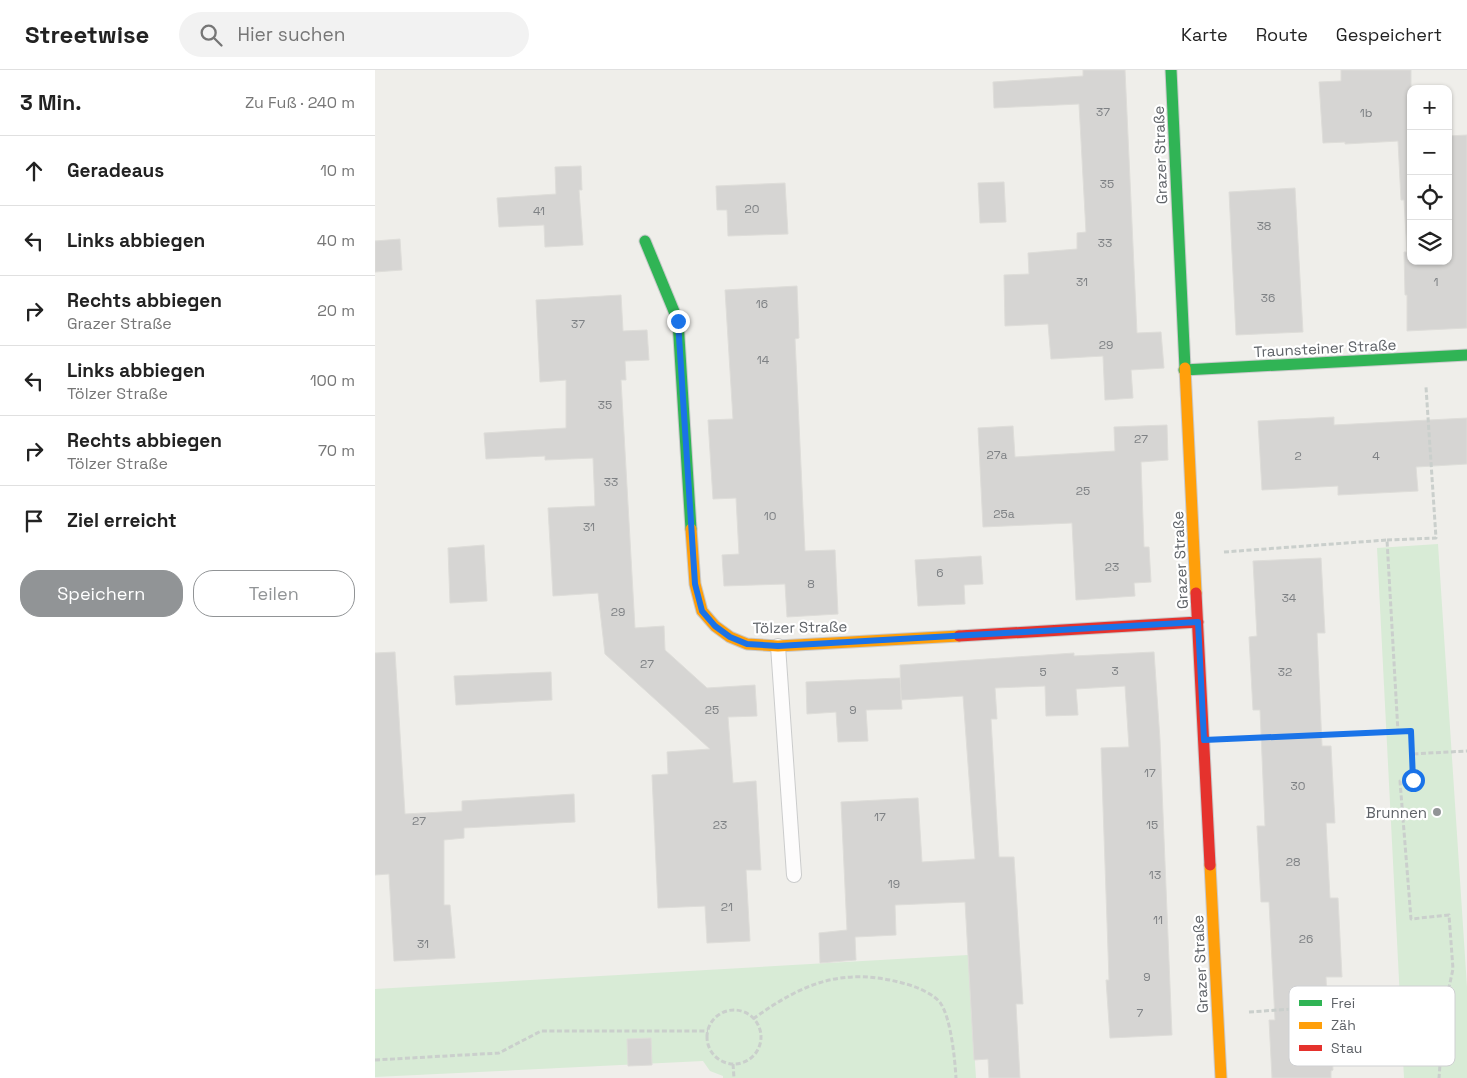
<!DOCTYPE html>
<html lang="de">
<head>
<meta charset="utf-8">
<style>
  :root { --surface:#fff; --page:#f2f2f2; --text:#222; --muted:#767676; --line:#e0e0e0; --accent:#919496 }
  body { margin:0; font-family:"Space Grotesk",sans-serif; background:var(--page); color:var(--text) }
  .controls { position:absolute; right:15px; top:15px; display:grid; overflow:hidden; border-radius:10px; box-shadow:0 1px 4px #0004 }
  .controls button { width:45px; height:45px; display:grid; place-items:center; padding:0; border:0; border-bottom:1px solid var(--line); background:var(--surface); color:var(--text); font:25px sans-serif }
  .stop { position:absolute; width:15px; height:15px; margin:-11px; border:4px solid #1a73e8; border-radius:50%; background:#fff }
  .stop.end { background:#1a73e8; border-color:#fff; box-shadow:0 1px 5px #0008 }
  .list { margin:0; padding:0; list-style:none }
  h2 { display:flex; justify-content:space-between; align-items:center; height:65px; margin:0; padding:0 20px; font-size:21px }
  h2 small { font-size:16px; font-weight:400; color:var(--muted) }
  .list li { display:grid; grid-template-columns:32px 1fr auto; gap:15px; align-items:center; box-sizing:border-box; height:70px; padding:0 20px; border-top:1px solid var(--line) }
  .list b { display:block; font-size:19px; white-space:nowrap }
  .list p { margin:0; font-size:16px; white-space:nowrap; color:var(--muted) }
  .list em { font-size:16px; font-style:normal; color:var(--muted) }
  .actions { display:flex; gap:10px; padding:15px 20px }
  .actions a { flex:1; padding:11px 0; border:1px solid var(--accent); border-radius:20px; text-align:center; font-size:18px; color:var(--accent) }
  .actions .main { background:var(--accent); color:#fff }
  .icon { flex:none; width:28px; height:28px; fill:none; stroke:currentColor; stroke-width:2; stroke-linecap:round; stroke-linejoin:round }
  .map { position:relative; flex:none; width:1092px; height:1008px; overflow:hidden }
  header { display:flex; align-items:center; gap:30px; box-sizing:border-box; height:70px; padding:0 25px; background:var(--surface); border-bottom:1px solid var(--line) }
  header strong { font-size:24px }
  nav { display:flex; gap:28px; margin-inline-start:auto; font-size:18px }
  .search { width:350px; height:45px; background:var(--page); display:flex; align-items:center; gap:12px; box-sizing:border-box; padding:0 18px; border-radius:28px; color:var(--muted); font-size:19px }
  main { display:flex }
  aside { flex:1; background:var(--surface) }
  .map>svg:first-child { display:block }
</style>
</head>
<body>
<header>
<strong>Streetwise</strong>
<div class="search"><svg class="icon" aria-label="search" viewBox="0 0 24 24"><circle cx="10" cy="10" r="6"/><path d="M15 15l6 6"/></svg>Hier suchen</div>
<nav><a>Karte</a><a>Route</a><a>Gespeichert</a></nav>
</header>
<main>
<aside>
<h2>3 Min.<small>Zu Fuß · 240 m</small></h2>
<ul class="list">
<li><svg class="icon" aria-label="ahead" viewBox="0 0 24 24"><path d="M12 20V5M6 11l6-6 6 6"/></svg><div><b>Geradeaus</b></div><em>10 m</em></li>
<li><svg class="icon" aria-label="left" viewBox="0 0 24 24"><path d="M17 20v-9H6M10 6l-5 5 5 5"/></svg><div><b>Links abbiegen</b></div><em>40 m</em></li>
<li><svg class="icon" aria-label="right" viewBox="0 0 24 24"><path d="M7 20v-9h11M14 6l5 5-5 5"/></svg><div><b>Rechts abbiegen</b><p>Grazer Straße</p></div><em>20 m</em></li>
<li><svg class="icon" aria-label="left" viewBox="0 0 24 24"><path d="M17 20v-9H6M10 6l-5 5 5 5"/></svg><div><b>Links abbiegen</b><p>Tölzer Straße</p></div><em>100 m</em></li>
<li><svg class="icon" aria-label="right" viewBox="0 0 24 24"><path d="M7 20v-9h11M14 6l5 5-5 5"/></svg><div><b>Rechts abbiegen</b><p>Tölzer Straße</p></div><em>70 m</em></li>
<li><svg class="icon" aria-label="arrive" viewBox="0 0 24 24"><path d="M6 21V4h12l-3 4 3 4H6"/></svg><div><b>Ziel erreicht</b></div></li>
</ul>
<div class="actions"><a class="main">Speichern</a><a>Teilen</a></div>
</aside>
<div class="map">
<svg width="1092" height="1008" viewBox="0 0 1092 1008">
  <rect width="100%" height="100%" fill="#efeeea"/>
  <!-- green -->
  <path fill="#d8ebd6" d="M1063 474 1092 917V1008H1029L1002 478Z
    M593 885 601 1008H348V1006L335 1001 328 991 0 1007V919Z"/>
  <!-- building -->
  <path fill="#d6d5d3" stroke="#deddd9" d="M708 0H750L762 263 786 262 789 298 756 300 758 328 730 330 728 286 676 289 673 254 630 256 629 205 654 204 653 183 702 179V163L711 162 704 34 619 38 618 12 708 6Z
    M966 0H1036V191H1073V66L1092 65V258L1032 261V225H1030L1029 182H1032L1029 130H1026L1023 71 970 74V72L948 73 944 12 966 11Z
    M206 96 207 120H204L208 175 170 177 169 155 124 157 122 128 181 124 180 97Z
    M629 112 631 152 605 153 603 113Z
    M410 113 413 164 353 166 352 140H342L341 116Z
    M920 118 928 262 861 265 854 122Z
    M25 169 27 200 0 202V171Z
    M422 216 424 268 420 269 430 481 460 480 463 544 412 547 410 514 349 516 347 485 364 484 361 428 338 429 333 350 358 349 350 220Z
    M246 225 248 261 272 260 274 290 250 291 251 310H246L260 558 289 556 290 580 332 618 380 615 382 646 353 647 358 713 381 711 386 800H371L375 871 332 873 330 836 283 838 277 705 293 704 292 682 335 679 230 584 223 523 178 526 173 438 220 436 218 388 170 390V386L111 389 109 363 191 358V310L165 312 161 230Z
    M959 347V355L1092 348V394L1041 397 1043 421 963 425V416L887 420 883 351Z
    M792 355 793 390 766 392 769 477H774L776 512 759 513 760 526 701 530 697 453 608 457 603 358 638 356 640 387 740 381 739 357Z
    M109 475 112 531 75 533 73 478Z
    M606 486 608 514 589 515 590 534 543 536 540 490Z
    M946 488 950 563H942L947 676H956L960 753H951L955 828H963L967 907H951L954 972H956L958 1000 956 1001V1008H897L894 950H900L894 832H886L882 756H890L885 640H878L874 567 882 566 878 491Z
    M20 582 30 744 87 741V731L199 724 200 752 89 758V768L69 770V835H75L80 888 19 891 14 804 0 805V583Z
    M779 582 785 670 797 965 735 968 731 910H734L726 678 754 677 750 616 701 619 703 645 671 646 670 616 620 618 622 649H616L624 787H639L648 934H641L645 1008H614L613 989 599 990 590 832 520 835 521 865 480 867 481 890 445 893 444 863 472 860 466 732 543 728 547 792 600 789 588 626 526 630 525 595 699 583V586Z
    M176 602 177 630 81 635 79 606Z
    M525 608 527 639 491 640 493 671 463 672 461 642 432 644 431 612Z
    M276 968 277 995 253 996 252 969Z"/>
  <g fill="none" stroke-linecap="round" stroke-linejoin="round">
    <!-- lane casing -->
    <g stroke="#cbcccc" stroke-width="16">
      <path id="lane" d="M403 576 419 805"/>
    </g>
    <!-- fast casing -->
    <g stroke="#cacacb" stroke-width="13">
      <path id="fast" d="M796 0 810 298
        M270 171 303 251 316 459
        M809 300 1092 285"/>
    </g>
    <!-- slow casing -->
    <g stroke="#cacacb" stroke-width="13">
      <path id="slow" d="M810 298 821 523
        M316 459 320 514 327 541 340 556 355 567 372 574 403 576 584 566
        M835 795 846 1008"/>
    </g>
    <!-- jam casing -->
    <g stroke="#cacacb" stroke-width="13">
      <path id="jam" d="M821 523 835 795
        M584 566 823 552"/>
    </g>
    <!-- path -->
    <path stroke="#cacfcc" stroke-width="3" stroke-dasharray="5 2.5" stroke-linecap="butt" d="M1012 470 1061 468 1051 317
      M849 482 1012 470 1023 662 857 668
      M1023 662 1036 661 1037 684 1092 681
      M1037 684 1038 709 1025 711 1036 849 1074 845 1078 899 1069 940 1064 1008
      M332 967a27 27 0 1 1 54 0a27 27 0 1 1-54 0Z
      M874 942 1003 933 1069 940
      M378 949C428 913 468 896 531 914 540 916 561 925 566 934 576 949 580 990 581 1008
      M0 990 124 983 166 961H333
      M358 994 359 1008"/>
    <!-- lane -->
    <use href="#lane" stroke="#fdfcfc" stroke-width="14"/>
    <!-- fast -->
    <use href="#fast" stroke="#30b455" stroke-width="11"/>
    <!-- slow -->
    <use href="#slow" stroke="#ff9f0a" stroke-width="11"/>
    <!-- jam -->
    <use href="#jam" stroke="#e5322d" stroke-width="11"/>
  </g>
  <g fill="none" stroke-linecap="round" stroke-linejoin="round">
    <!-- route -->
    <path stroke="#1a73e8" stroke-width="6" d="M303 251 320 514 327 541 340 556 355 567 372 574 403 576 823 552 829 670 1036 661 1038 710"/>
  </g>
  <!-- markers -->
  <circle fill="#919496" stroke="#fff" stroke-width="2" cx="1062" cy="742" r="5"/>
  <g text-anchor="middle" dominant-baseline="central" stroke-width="4.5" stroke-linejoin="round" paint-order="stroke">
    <!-- number labels -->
    <g font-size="12" fill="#7e8184">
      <text x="728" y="42">37</text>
      <text x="991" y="43">1b</text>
      <text x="732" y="114">35</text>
      <text x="377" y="139">20</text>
      <text x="164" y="141">41</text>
      <text x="889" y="156">38</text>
      <text x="730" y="173">33</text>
      <text x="707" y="212">31</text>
      <text x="1061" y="212">1</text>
      <text x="893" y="228">36</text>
      <text x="387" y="234">16</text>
      <text x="203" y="254">37</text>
      <text x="731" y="275">29</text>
      <text x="388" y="290">14</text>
      <text x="230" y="335">35</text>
      <text x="766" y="369">27</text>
      <text x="622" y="385">27a</text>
      <text x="923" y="386">2</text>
      <text x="1001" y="386">4</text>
      <text x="236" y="412">33</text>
      <text x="708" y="421">25</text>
      <text x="629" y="444">25a</text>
      <text x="395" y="446">10</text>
      <text x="214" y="457">31</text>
      <text x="737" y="497">23</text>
      <text x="565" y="503">6</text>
      <text x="436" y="514">8</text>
      <text x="914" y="528">34</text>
      <text x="243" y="542">29</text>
      <text x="272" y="594">27</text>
      <text x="740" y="601">3</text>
      <text x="668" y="602">5</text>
      <text x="910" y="602">32</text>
      <text x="337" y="640">25</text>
      <text x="478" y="640">9</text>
      <text x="775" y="703">17</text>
      <text x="923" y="716">30</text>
      <text x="505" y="747">17</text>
      <text x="44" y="751">27</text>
      <text x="345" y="755">23</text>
      <text x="777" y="755">15</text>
      <text x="918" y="792">28</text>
      <text x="780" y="805">13</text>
      <text x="519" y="814">19</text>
      <text x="352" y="837">21</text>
      <text x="783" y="850">11</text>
      <text x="931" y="869">26</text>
      <text x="48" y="874">31</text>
      <text x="772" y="907">9</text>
      <text x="765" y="943">7</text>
    </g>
    <!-- street labels -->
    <g font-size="15" fill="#5f6368" stroke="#fff">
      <text transform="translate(785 85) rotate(-92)">Grazer Straße</text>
      <text transform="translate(950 278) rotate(-3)">Traunsteiner Straße</text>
      <text transform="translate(805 490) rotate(-93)">Grazer Straße</text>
      <text transform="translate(425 557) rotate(-1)">Tölzer Straße</text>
      <text transform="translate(825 894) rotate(-93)">Grazer Straße</text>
    </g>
    <!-- poi labels -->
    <g font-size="15" fill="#5f6368" stroke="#fff" text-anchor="end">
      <text x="1052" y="742">Brunnen</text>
    </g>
  </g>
  <!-- legend -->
  <rect x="914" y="916" width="166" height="80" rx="8" fill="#fff" stroke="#cfd0d2" stroke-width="1"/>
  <rect x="924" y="930" width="23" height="6" fill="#30b455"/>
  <rect x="924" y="952" width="23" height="7" fill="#ff9f0a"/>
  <rect x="924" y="975" width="23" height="6" fill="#e5322d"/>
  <g font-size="14" fill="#5f6368">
    <text x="956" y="938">Frei</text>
    <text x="956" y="960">Zäh</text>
    <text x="956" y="983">Stau</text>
  </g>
</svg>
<div class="controls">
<button>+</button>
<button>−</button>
<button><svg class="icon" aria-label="locate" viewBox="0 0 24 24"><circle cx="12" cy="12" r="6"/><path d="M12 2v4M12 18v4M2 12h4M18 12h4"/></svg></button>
<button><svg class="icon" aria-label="layers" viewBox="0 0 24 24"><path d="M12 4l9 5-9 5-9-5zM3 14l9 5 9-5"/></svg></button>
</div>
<div class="stop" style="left:1038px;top:710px"></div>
<div class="stop end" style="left:303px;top:251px"></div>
</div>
</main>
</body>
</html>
